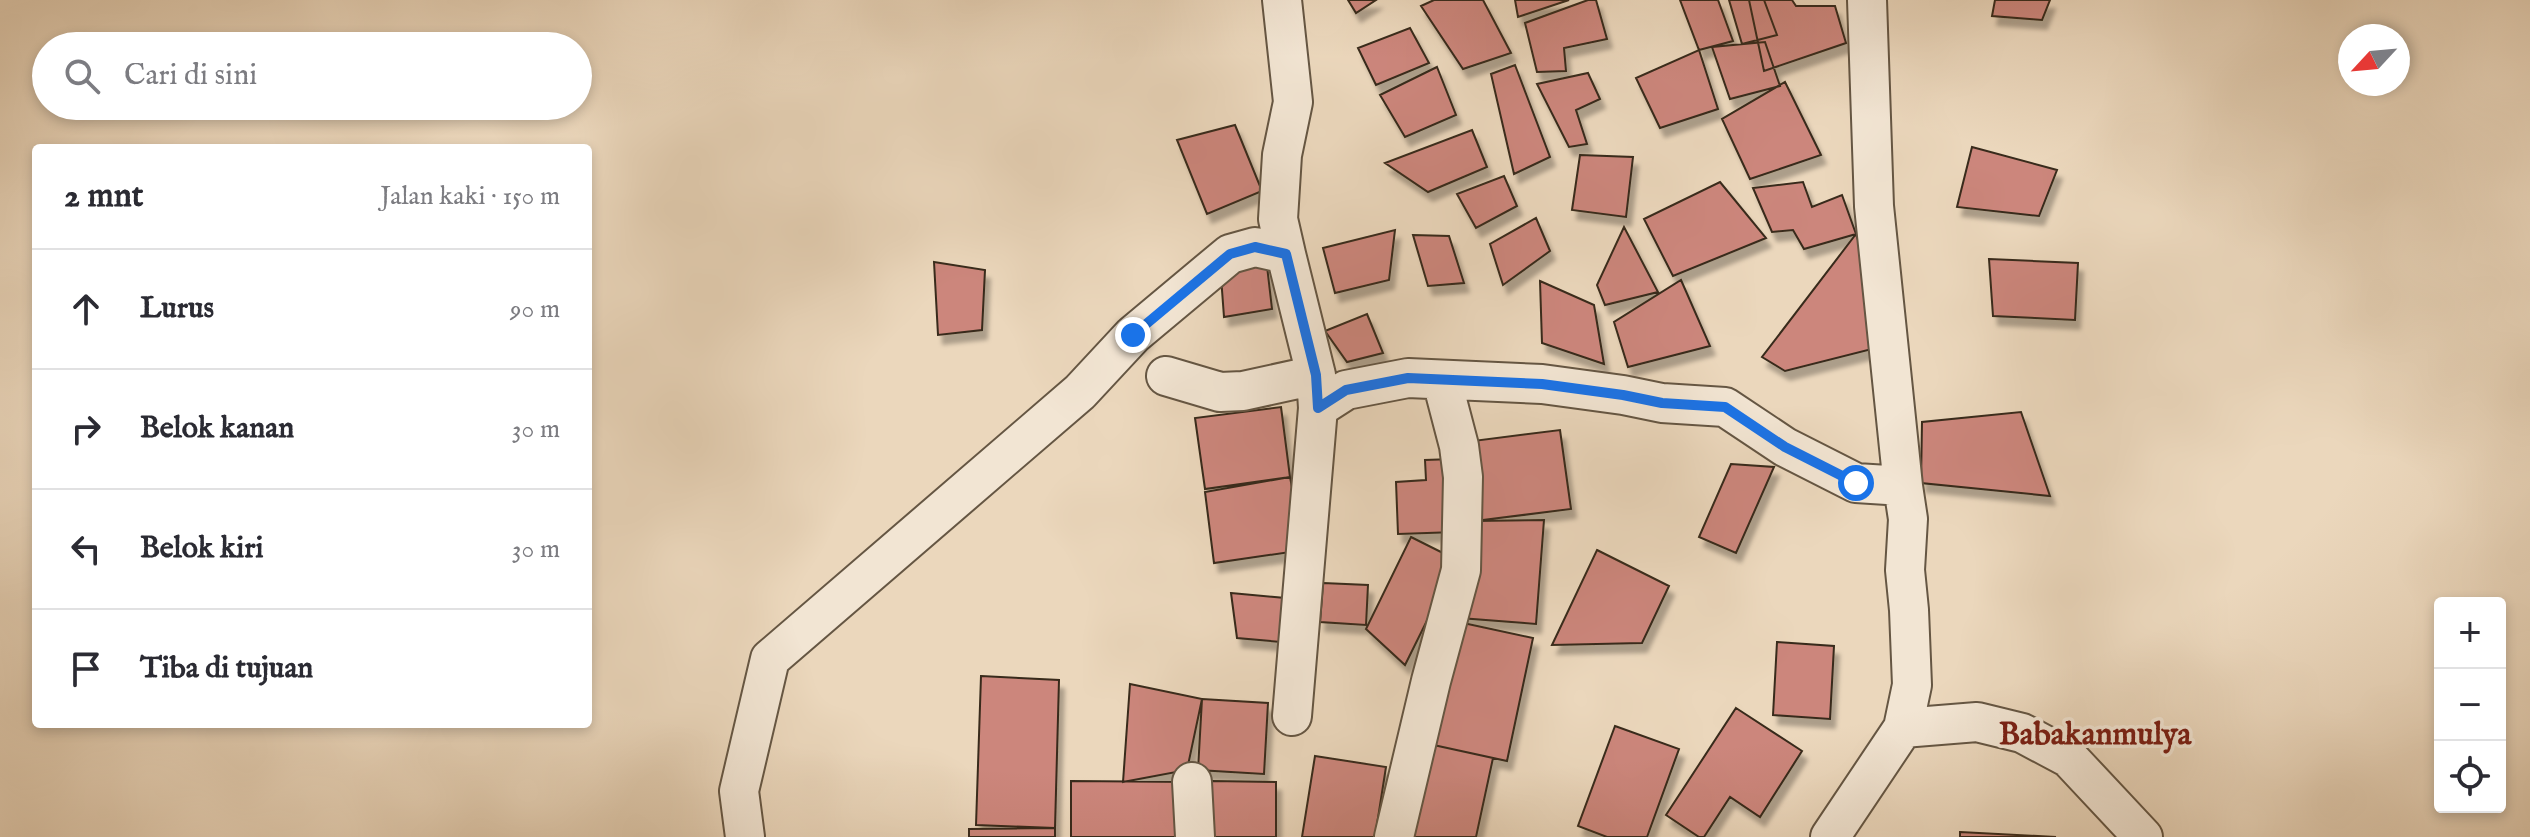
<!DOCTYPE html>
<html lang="id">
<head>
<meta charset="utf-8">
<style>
  :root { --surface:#fff; --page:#f7f7f7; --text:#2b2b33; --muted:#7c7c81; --line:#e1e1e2 }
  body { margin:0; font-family:"IM FELL English",serif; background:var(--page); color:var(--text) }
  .controls { position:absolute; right:24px; bottom:24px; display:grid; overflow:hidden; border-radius:8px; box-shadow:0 4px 12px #0003 }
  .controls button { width:72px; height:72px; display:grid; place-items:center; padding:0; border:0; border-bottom:2px solid var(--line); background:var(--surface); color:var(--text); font:40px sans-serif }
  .compass { position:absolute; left:2338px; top:24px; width:72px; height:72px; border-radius:50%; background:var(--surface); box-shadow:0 4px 12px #0003; rotate:244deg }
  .stop { position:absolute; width:24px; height:24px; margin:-18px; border:6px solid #1a73e8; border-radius:50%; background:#fff }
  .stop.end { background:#1a73e8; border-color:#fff; box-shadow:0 2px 8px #0008 }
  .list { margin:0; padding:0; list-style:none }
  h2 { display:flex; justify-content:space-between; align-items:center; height:104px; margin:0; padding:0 32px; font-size:34px }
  h2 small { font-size:26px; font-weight:400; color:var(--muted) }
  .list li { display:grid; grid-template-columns:52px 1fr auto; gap:24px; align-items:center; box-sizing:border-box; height:120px; padding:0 32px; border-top:2px solid var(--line) }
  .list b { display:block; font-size:30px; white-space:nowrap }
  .list em { font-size:26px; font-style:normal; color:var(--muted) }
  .icon { flex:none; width:44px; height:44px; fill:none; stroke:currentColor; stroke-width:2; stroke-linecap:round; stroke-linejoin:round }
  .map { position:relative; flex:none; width:2530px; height:837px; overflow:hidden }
  .search { position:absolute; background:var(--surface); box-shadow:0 4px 12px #0003; left:32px; top:32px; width:560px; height:88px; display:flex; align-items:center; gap:20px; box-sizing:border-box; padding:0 28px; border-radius:44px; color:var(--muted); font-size:30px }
  .panel { position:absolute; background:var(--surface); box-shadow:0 4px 12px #0003; left:32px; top:144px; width:560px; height:584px; border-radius:8px }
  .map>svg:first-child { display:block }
</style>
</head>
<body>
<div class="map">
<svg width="2530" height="837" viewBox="0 0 2530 837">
  <defs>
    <filter id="shadow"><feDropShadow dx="5" dy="9" stdDeviation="2" flood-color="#0004"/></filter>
  </defs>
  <rect width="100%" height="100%" fill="#ebd7bc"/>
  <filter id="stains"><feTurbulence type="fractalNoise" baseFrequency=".0025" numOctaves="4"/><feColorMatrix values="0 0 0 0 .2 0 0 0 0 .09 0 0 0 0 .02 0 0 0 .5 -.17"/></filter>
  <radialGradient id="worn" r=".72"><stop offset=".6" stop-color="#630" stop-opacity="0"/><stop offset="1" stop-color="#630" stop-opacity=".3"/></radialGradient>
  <!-- building -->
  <path fill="#cc867b" stroke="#382b1b" stroke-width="2" filter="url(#shadow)" d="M1348 0H1376L1356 13Z
    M1434 0H1483L1511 53 1463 69 1421 6Z
    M1515 0H1569L1518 17Z
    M1588 0H1596L1607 39 1564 48 1566 71 1537 72 1525 23Z
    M1680 0H1718L1733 41 1699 50Z
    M1729 0H1764L1777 35 1742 44Z
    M1749 0H1792L1796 6H1835L1846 43 1764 71Z
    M1995 0H2050L2042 20 1992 16Z
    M1410 28 1429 63 1376 85 1358 48Z
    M1765 42 1780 86 1730 99 1712 47Z
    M1699 50 1718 109 1660 128 1636 78Z
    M1515 65 1550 157 1514 174 1491 74Z
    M1437 67 1456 115 1405 137 1380 95Z
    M1588 73 1600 99 1576 110 1587 144 1569 147 1537 84Z
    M1785 82 1821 155 1750 179 1722 119Z
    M1235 125 1262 191 1207 214 1177 140Z
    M1472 130 1487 167 1428 192 1385 163Z
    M1972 147 2057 170 2039 216 1957 207Z
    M1580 155 1633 157 1626 217 1572 210Z
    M1504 176 1517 206 1476 228 1457 194Z
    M1720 182 1766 238 1673 276 1644 219Z
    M1803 182 1812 207 1842 195 1856 234 1804 249 1793 230 1772 232 1753 188Z
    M1536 218 1550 251 1503 285 1490 244Z
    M1624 227 1658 292 1605 305 1597 285Z
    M1395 230 1389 280 1335 293 1323 248Z
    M1856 234 1880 307 1872 349 1785 371 1762 357Z
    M1413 235 1449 236 1464 283 1428 286Z
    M1265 249 1272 309 1224 317 1220 263Z
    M1989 259 2078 263 2075 320 1993 316Z
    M934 262 985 270 982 330 938 335Z
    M1681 280 1710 346 1628 367 1614 322Z
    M1540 281 1594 305 1604 364 1542 343Z
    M1367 314 1383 353 1347 362 1325 331Z
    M1281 407 1290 477 1205 489 1195 418Z
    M2021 412 2050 496 1921 483 1922 422Z
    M1560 430 1571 509 1475 521 1465 442Z
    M1453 459 1456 532 1398 534 1396 482 1426 480 1425 460Z
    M1731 464 1774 467 1736 553 1699 537Z
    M1290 477 1304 550 1214 563 1205 492Z
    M1544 520 1536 624 1460 618 1475 521Z
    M1411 537 1457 560 1405 665 1366 629Z
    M1597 550 1669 586 1642 643 1552 645Z
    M1323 583 1368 585 1366 625 1320 622Z
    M1231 593 1296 599 1292 643 1237 638Z
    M1454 621 1533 638 1507 761 1429 744Z
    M1777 642 1834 646 1830 719 1773 715Z
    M981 676 1059 680 1055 828 976 825Z
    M1130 684 1202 699 1187 770 1123 782Z
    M1202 699 1268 703 1264 774 1198 770Z
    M1736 708 1802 751 1760 817 1730 797 1704 837H1699L1666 815Z
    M1615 726 1679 749 1647 837H1607L1578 826Z
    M1429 744 1493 758 1476 837H1409Z
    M1315 756 1386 767 1375 837H1302Z
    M1071 781 1192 782 1193 837H1071Z
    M1212 781 1276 782V837H1210Z
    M1055 828V837H969V829Z
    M1960 832 2056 837H1960Z"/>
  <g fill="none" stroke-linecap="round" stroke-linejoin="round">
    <!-- minor casing -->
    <g stroke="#655643" stroke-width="42">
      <path id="minor" d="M1282 0 1293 102 1282 155 1278 219 1286 254
        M1867 0 1874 206 1903 486
        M1166 376 1220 392 1243 391 1316 375
        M1292 716 1318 408
        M1903 728 1977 722 2022 733 2069 758 2143 837
        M1192 782 1195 837
        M745 837 739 791 770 659 1080 392 1133 335 1230 254 1255 247 1286 254 1316 375 1318 408 1346 390 1408 378 1542 384 1623 395 1662 403 1725 407 1785 447 1856 483 1903 486 1908 519 1905 570 1909 610 1912 685 1903 728 1830 837
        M1394 837 1431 681 1461 570 1463 477 1459 446 1442 381"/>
    </g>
    <!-- minor -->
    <use href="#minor" stroke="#f2e5d3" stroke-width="38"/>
  </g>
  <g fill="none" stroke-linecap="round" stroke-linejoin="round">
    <!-- route -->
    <path stroke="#1a73e8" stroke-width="10" d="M1133 335 1230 254 1255 247 1286 254 1316 375 1318 408 1346 390 1408 378 1542 384 1623 395 1662 403 1725 407 1785 447 1856 483"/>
  </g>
  <g text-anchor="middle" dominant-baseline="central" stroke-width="7" stroke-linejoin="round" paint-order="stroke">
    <!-- quarter labels -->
    <g font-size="32" font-weight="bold" fill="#7a1f14" stroke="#f2e5d3">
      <text x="2095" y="735">Babakanmulya</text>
    </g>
  </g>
  <rect width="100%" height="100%" filter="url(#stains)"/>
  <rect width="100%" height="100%" fill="url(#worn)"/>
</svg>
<div class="controls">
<button>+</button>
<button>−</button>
<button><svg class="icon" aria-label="locate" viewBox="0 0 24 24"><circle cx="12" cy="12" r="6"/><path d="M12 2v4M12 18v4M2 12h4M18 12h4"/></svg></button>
</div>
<svg class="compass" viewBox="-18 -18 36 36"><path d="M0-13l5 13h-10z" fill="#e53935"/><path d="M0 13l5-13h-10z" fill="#7c7c81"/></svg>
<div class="stop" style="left:1856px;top:483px"></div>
<div class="stop end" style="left:1133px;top:335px"></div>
<div class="search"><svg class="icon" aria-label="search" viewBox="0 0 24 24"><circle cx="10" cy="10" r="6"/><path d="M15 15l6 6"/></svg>Cari di sini</div>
<section class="panel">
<h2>2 mnt<small>Jalan kaki · 150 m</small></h2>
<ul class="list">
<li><svg class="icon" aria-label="ahead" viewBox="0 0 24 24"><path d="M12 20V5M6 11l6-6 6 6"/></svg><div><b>Lurus</b></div><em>90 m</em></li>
<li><svg class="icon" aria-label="right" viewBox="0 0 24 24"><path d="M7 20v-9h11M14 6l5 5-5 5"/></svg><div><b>Belok kanan</b></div><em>30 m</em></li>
<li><svg class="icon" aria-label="left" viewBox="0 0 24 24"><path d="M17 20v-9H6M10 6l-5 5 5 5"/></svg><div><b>Belok kiri</b></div><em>30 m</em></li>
<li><svg class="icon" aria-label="arrive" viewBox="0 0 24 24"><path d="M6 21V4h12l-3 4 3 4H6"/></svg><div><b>Tiba di tujuan</b></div></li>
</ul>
</section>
</div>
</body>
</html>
